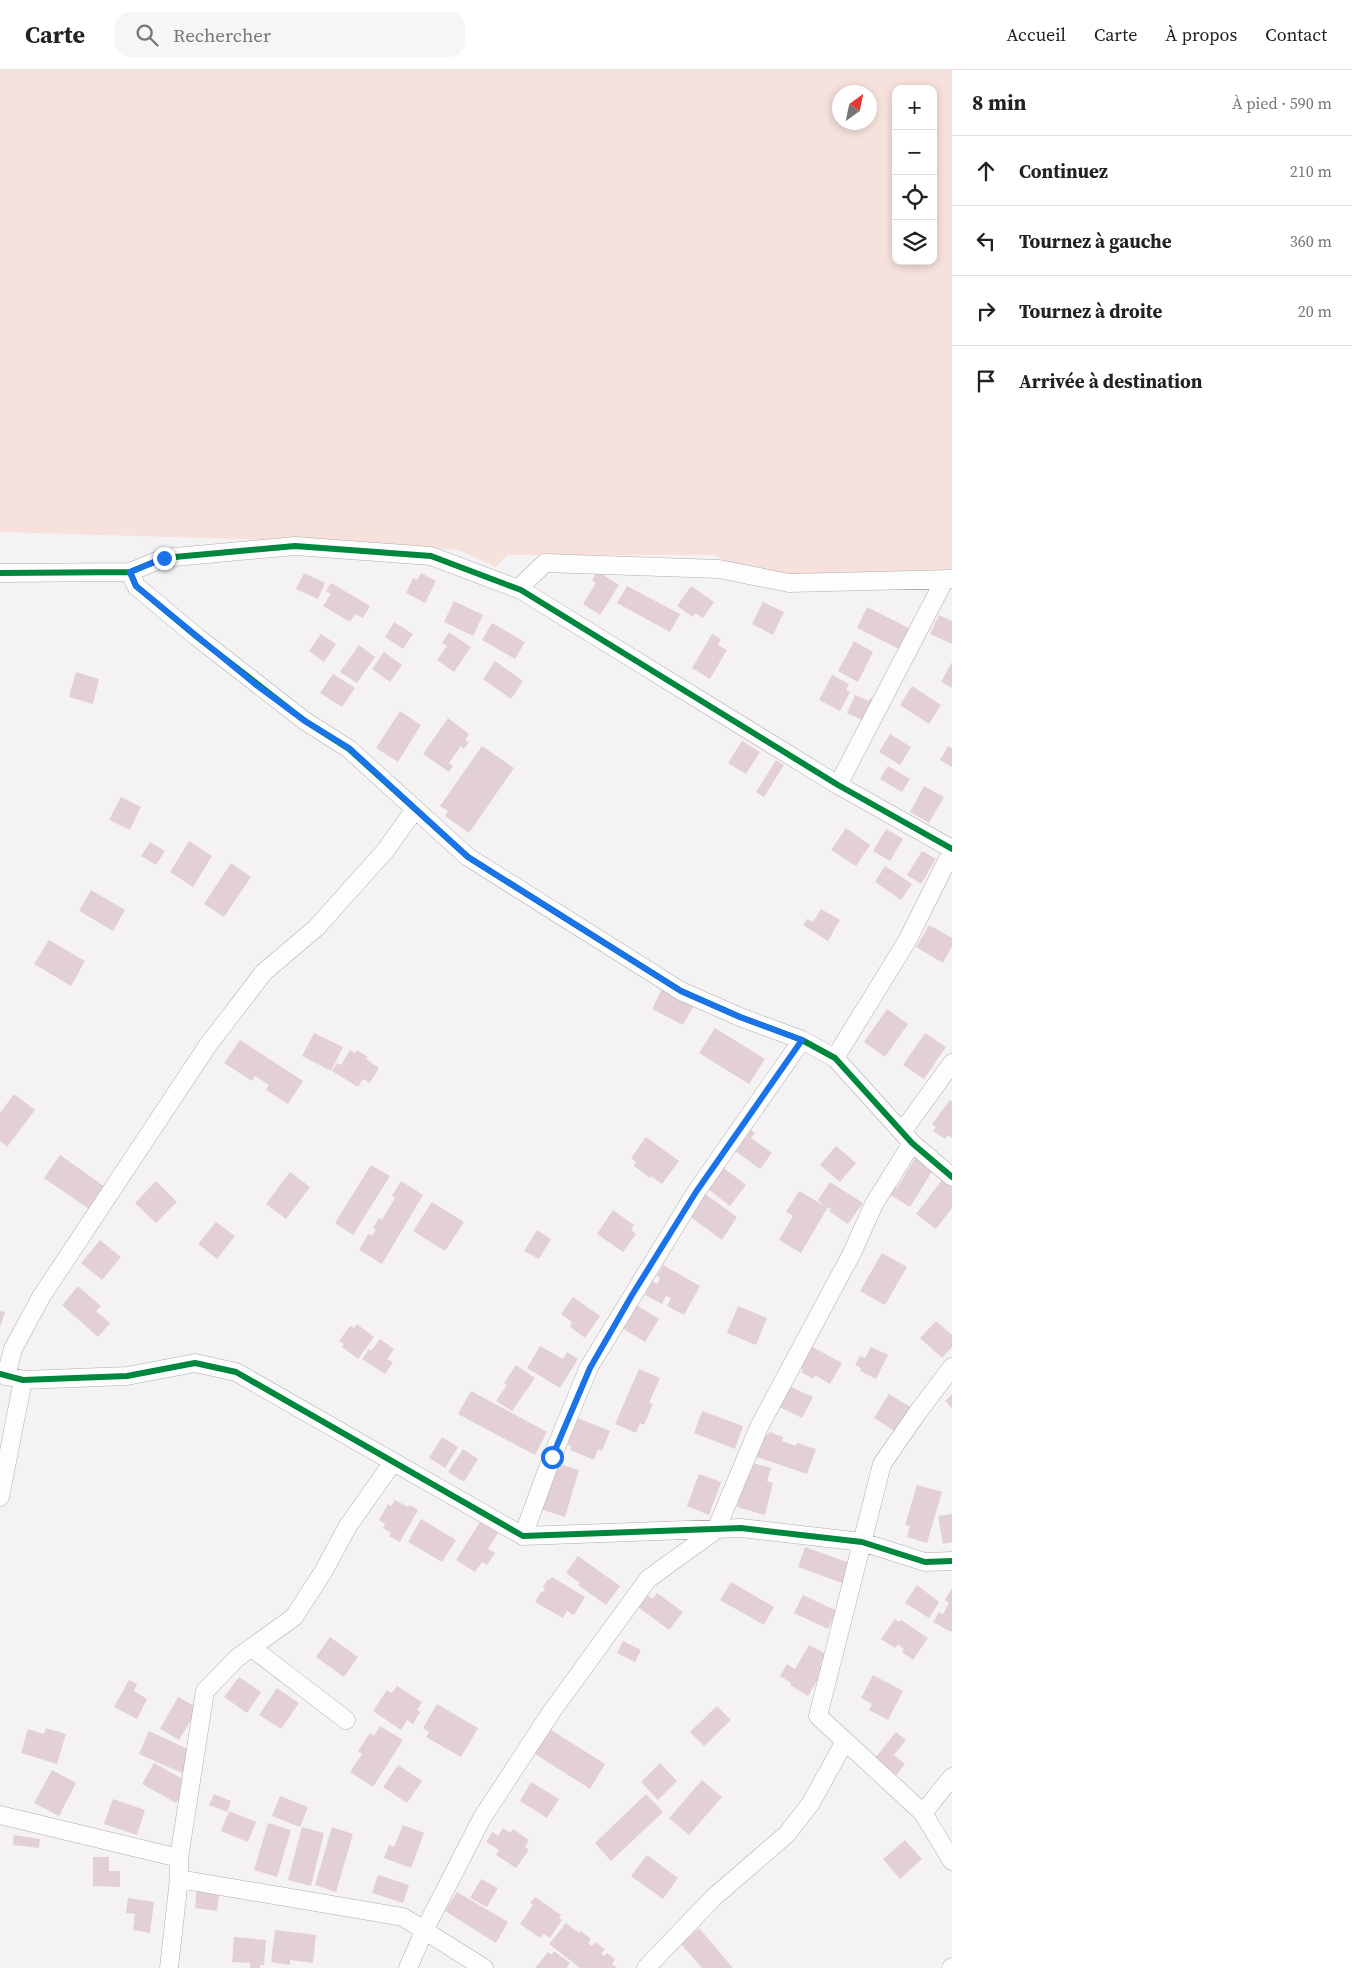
<!DOCTYPE html>
<html lang="fr">
<head>
<meta charset="utf-8">
<style>
  :root { --surface:#fff; --page:#f6f6f6; --text:#222; --muted:#767676; --line:#e0e0e0 }
  body { margin:0; font-family:"Source Serif 4",serif; background:var(--page); color:var(--text) }
  .controls { position:absolute; right:15px; top:15px; display:grid; overflow:hidden; border-radius:10px; box-shadow:0 2px 8px #0003 }
  .controls button { width:45px; height:45px; display:grid; place-items:center; padding:0; border:0; border-bottom:1px solid var(--line); background:var(--surface); color:var(--text); font:25px sans-serif }
  .compass { position:absolute; left:832px; top:15px; width:45px; height:45px; border-radius:50%; background:var(--surface); box-shadow:0 2px 8px #0003; rotate:33deg }
  .stop { position:absolute; width:15px; height:15px; margin:-11px; border:4px solid #1a73e8; border-radius:50%; background:#fff }
  .stop.end { background:#1a73e8; border-color:#fff; box-shadow:0 1px 5px #0008 }
  .list { margin:0; padding:0; list-style:none }
  h2 { display:flex; justify-content:space-between; align-items:center; height:65px; margin:0; padding:0 20px; font-size:21px }
  h2 small { font-size:16px; font-weight:400; color:var(--muted) }
  .list li { display:grid; grid-template-columns:32px 1fr auto; gap:15px; align-items:center; box-sizing:border-box; height:70px; padding:0 20px; border-top:1px solid var(--line) }
  .list b { display:block; font-size:19px; white-space:nowrap }
  .list em { font-size:16px; font-style:normal; color:var(--muted) }
  .icon { flex:none; width:28px; height:28px; fill:none; stroke:currentColor; stroke-width:2; stroke-linecap:round; stroke-linejoin:round }
  .map { position:relative; flex:none; width:952px; height:1898px; overflow:hidden }
  header { display:flex; align-items:center; gap:30px; box-sizing:border-box; height:70px; padding:0 25px; background:var(--surface); border-bottom:1px solid var(--line) }
  header strong { font-size:24px }
  nav { display:flex; gap:28px; margin-inline-start:auto; font-size:18px }
  .search { width:350px; height:45px; background:var(--page); display:flex; align-items:center; gap:12px; box-sizing:border-box; padding:0 18px; border-radius:15px; color:var(--muted); font-size:19px }
  main { display:flex }
  aside { flex:1; background:var(--surface) }
  .map>svg:first-child { display:block }
</style>
</head>
<body>
<header>
<strong>Carte</strong>
<div class="search"><svg class="icon" aria-label="search" viewBox="0 0 24 24"><circle cx="10" cy="10" r="6"/><path d="M15 15l6 6"/></svg>Rechercher</div>
<nav><a>Accueil</a><a>Carte</a><a>À propos</a><a>Contact</a></nav>
</header>
<main>
<div class="map">
<svg width="952" height="1898" viewBox="0 0 952 1898">
  <rect width="100%" height="100%" fill="#f5f2f4"/>
  <!-- green -->
  <path fill="#f6e1dc" fill-rule="evenodd" d="M0 0H952V512L855 510 733 499 714 485H507L496 497 459 480 338 472 0 462ZM896 19H933V191H896ZM839 22H869V52H839Z"/>
  <!-- building -->
  <path fill="#e3d0d5" d="M597 501 619 515 600 545 583 534 596 513 592 510Z
    M304 503 325 513 318 529 296 519Z
    M421 503 436 511 425 533 406 523 413 508 417 510Z
    M331 513 370 536 363 548 355 544 350 552 323 536 331 524 326 521Z
    M627 516 680 544 670 562 617 533Z
    M691 516 714 532 703 548 695 543 693 547 677 536Z
    M454 531 483 545 473 566 444 552Z
    M763 532 784 542 773 565 752 554Z
    M867 537 909 558 899 579 857 558Z
    M939 545 952 551V574L930 564Z
    M394 552 413 564 403 579 385 567Z
    M492 553 525 572 515 589 482 570Z
    M449 562 471 577 454 602 437 590 447 576 442 573Z
    M321 564 336 574 324 592 309 581Z
    M712 564 721 569 718 575 727 580 710 609 692 598Z
    M854 571 873 582 858 612 838 601Z
    M359 575 375 587 357 613 340 602Z
    M384 582 402 595 390 612 372 599Z
    M495 591 523 611 511 629 483 609Z
    M952 592V618L941 612Z
    M76 602 99 609 93 634 69 627Z
    M333 604 355 618 342 637 320 623Z
    M832 605 849 614 846 620 850 622 840 641 819 630Z
    M912 616 941 635 929 654 900 635Z
    M855 625 869 631 870 628 876 630 864 651 847 643Z
    M400 641 421 655 398 692 376 678Z
    M448 648 469 664 465 670 469 672 464 679 461 676 449 693 453 696 449 702 423 684Z
    M890 664 911 677 900 695 879 682Z
    M742 671 760 682 746 704 728 693Z
    M482 676 514 698 469 763 445 746 448 741 440 736Z
    M948 676 952 678V697L940 690Z
    M776 690 784 695 764 727 756 722Z
    M888 696 910 709 902 722 880 709Z
    M924 716 944 727 929 753 910 742Z
    M121 727 141 737 130 760 109 750Z
    M846 758 870 775 856 796 831 780Z
    M886 759 903 769 890 791 873 781Z
    M189 771 212 786 193 817 170 802Z
    M150 772 165 781 156 795 141 786Z
    M922 781 936 789 921 814 907 805Z
    M231 793 251 807 224 847 204 834Z
    M885 796 912 814 901 830 875 812Z
    M91 820 125 840 113 861 79 841Z
    M821 839 840 850 828 871 803 855 807 849 813 852Z
    M929 855 952 868V876L943 893 916 877Z
    M49 870 85 891 71 916 34 894Z
    M665 913 697 930 683 955 652 939Z
    M887 939 908 954 885 987 864 972Z
    M715 958 765 989 749 1014 699 983Z
    M314 963 343 977 331 1001 302 986Z
    M925 963 946 977 924 1009 903 995Z
    M240 970 303 1011 288 1034 266 1020 269 1015 255 1006 252 1011 224 993Z
    M350 980 355 983 357 980 368 987 366 989 379 998 370 1013 363 1009 358 1017 332 1001 337 993 341 995Z
    M14 1024 35 1040 7 1077 0 1071V1043Z
    M950 1030 952 1031V1068L948 1065 945 1069 933 1061 936 1057 932 1054Z
    M747 1057 755 1063 751 1068 772 1083 760 1099 731 1078Z
    M646 1067 679 1091 662 1114 651 1106 650 1108 634 1096 636 1092 631 1088Z
    M836 1076 856 1093 840 1112 820 1095Z
    M60 1085 108 1119 92 1141 44 1108Z
    M915 1088 933 1100 910 1137 889 1124 893 1116 897 1118Z
    M371 1095 390 1106 353 1165 335 1153Z
    M720 1095 746 1115 730 1136 704 1116Z
    M290 1102 310 1117 286 1149 266 1134Z
    M942 1110 952 1117V1138L936 1159 916 1144Z
    M156 1111 177 1132 156 1153 135 1133Z
    M401 1111 423 1125 382 1194 359 1180 368 1164 372 1166 376 1159 373 1158 379 1148 382 1150 395 1128 392 1126Z
    M830 1112 863 1133 848 1154 829 1141 831 1139 828 1137 801 1183 779 1170 793 1146 786 1142 799 1121 825 1136 818 1130Z
    M705 1124 737 1147 722 1170 689 1146Z
    M432 1132 464 1152 445 1181 413 1161Z
    M613 1140 634 1155 631 1160 636 1164 623 1182 597 1164Z
    M216 1152 235 1166 217 1189 198 1174Z
    M537 1160 551 1169 539 1189 524 1181Z
    M100 1170 121 1187 102 1210 81 1193Z
    M882 1183 907 1197 885 1235 860 1221Z
    M663 1195 700 1216 684 1245 667 1236 671 1228 666 1226 662 1234 645 1225 652 1211 657 1214 660 1208 657 1206Z
    M78 1216 101 1236 96 1241 110 1253 98 1267 62 1235Z
    M573 1227 600 1246 585 1268 570 1257 572 1252 561 1244Z
    M636 1235 659 1249 645 1272 622 1258Z
    M738 1236 767 1248 756 1275 727 1263Z
    M0 1241 5 1242 0 1257Z
    M936 1251 952 1265V1277L942 1288 920 1268Z
    M357 1254 374 1267 358 1289 342 1277 344 1274 339 1271 350 1256 354 1258Z
    M380 1269 394 1279 387 1289 393 1292 385 1304 362 1289 369 1279 371 1281Z
    M805 1273 842 1293 830 1314 815 1305 813 1309 801 1302 803 1299 793 1294Z
    M540 1276 563 1289 567 1282 578 1289 560 1318 527 1298Z
    M871 1277 888 1285 876 1309 860 1301 861 1298 855 1295 860 1286 865 1288Z
    M516 1295 535 1308 512 1341 496 1331 507 1315 504 1313Z
    M639 1299 660 1308 649 1333 653 1334 644 1355 640 1353 636 1363 615 1354Z
    M787 1315 813 1327 802 1348 777 1336Z
    M471 1321 547 1362 535 1385 458 1344Z
    M889 1324 915 1340 899 1364 874 1348Z
    M952 1324V1338L945 1331Z
    M702 1341 743 1356 735 1379 694 1363Z
    M575 1347 610 1361 602 1381 598 1379 594 1390 570 1380 571 1376 564 1373Z
    M759 1362 768 1365 769 1362 783 1367 782 1371 796 1376 797 1373 816 1379 807 1404 751 1385Z
    M442 1367 458 1377 445 1398 429 1388Z
    M463 1379 478 1389 464 1412 448 1402Z
    M749 1392 771 1398 767 1411 773 1413 765 1445 737 1437Z
    M555 1393 579 1400 565 1447 540 1439Z
    M699 1404 721 1412 709 1445 687 1436Z
    M917 1415 942 1422 927 1473 907 1467 910 1456 905 1455Z
    M395 1430 408 1437 410 1435 418 1440 400 1472 389 1466 391 1463 383 1458 385 1454 379 1450 388 1434 391 1436Z
    M952 1444V1472L943 1474 938 1446Z
    M421 1449 456 1470 442 1492 408 1472Z
    M480 1452 498 1463 488 1479 495 1483 487 1495 482 1492 475 1502 456 1490Z
    M805 1477 850 1493 842 1513 798 1497Z
    M578 1486 620 1516 606 1535 578 1515 580 1513 566 1503Z
    M552 1507 585 1527 574 1545 567 1541 563 1548 535 1532 541 1522 542 1523 545 1519 543 1517 548 1509 550 1510Z
    M731 1512 774 1537 764 1555 720 1530Z
    M917 1515 939 1532 929 1548 905 1533Z
    M952 1518V1560L951 1562 933 1552 939 1542 943 1544 949 1533 945 1530Z
    M657 1523 683 1542 669 1560 638 1537 647 1525 653 1529Z
    M803 1525 837 1541 828 1559 794 1543Z
    M895 1549 899 1552 901 1550 928 1568 913 1590 902 1582 904 1579 898 1574 895 1578 881 1569Z
    M330 1567 358 1587 344 1607 316 1587Z
    M623 1571 641 1580 635 1592 617 1583Z
    M809 1575 826 1584 820 1595 822 1597 818 1605 820 1606 808 1626 790 1615 791 1613 780 1606 787 1594 795 1599Z
    M873 1605 903 1621 888 1650 869 1640 872 1634 861 1628Z
    M239 1607 261 1622 247 1643 224 1627Z
    M129 1610 137 1614 134 1621 147 1629 137 1649 114 1637Z
    M397 1616 422 1632 417 1640 420 1642 413 1654 407 1650 401 1660 373 1641 387 1620 392 1623Z
    M277 1618 299 1633 281 1659 259 1645Z
    M178 1627 198 1638 179 1670 160 1659Z
    M437 1634 478 1658 461 1687 426 1667 429 1662 423 1658Z
    M717 1636 731 1650 704 1676 690 1662Z
    M380 1656 403 1670 373 1717 350 1702 362 1684 358 1681 370 1663 374 1666Z
    M46 1658 66 1664 57 1694 21 1683 28 1659 44 1664Z
    M548 1658 605 1694 590 1719 532 1682Z
    M149 1661 194 1682 184 1704 139 1684Z
    M896 1662 906 1670 894 1685 905 1694 893 1709 872 1692Z
    M154 1693 188 1712 176 1733 142 1714Z
    M660 1693 677 1711 658 1730 641 1712Z
    M398 1695 422 1711 407 1733 383 1717Z
    M52 1700 76 1713 59 1746 34 1733Z
    M702 1710 722 1727 689 1765 669 1748Z
    M531 1712 559 1729 547 1748 520 1731Z
    M214 1724 231 1731 227 1742 209 1735Z
    M646 1724 663 1742 611 1791 595 1773Z
    M280 1726 308 1737 300 1757 272 1746Z
    M113 1729 145 1740 137 1765 104 1754Z
    M229 1741 256 1752 248 1772 221 1761Z
    M268 1753 291 1760 277 1807 254 1800Z
    M403 1755 424 1763 411 1798 384 1788 389 1775 394 1777Z
    M302 1757 324 1763 311 1816 288 1810Z
    M332 1757 353 1764 336 1822 315 1815Z
    M503 1758 510 1763 513 1759 529 1770 525 1777 529 1780 516 1798 496 1785 499 1780 486 1772 492 1762 498 1766Z
    M14 1765 40 1769 39 1778 13 1775Z
    M905 1770 922 1789 900 1809 883 1789Z
    M647 1785 678 1808 663 1829 631 1806Z
    M93 1787H109V1801H120V1817L93 1816Z
    M378 1805 409 1815 403 1833 372 1823Z
    M481 1809 498 1818 487 1837 470 1828Z
    M197 1816 220 1819 217 1841 195 1838Z
    M457 1822 508 1852 496 1873 445 1841Z
    M535 1827 561 1845 559 1848 562 1850 550 1868 544 1864 540 1868 520 1854 533 1835 530 1833Z
    M128 1828 154 1832 150 1863 133 1860 135 1844 126 1843Z
    M566 1853 579 1863 581 1861 591 1869 588 1873 592 1876 595 1872 605 1879 601 1884 604 1886 607 1883 615 1889 612 1894 617 1898H580L549 1874Z
    M699 1858 733 1898H702L681 1874Z
    M275 1860 316 1865 313 1893 290 1890V1895L271 1892Z
    M234 1867 266 1870 264 1895H260V1898H250V1893L232 1892Z
    M554 1881 570 1893 566 1898H535L548 1882 552 1885Z"/>
  <g fill="none" stroke-linecap="round" stroke-linejoin="round">
    <!-- minor casing -->
    <g stroke="#afacae" stroke-width="19">
      <path id="minor" d="M130 502 136 516 197 567 305 651 349 679 468 787 681 921 740 947 802 970 835 988 912 1073 952 1107
        M0 503 130 502 164 488 295 476 431 486 521 520 838 715 952 779
        M521 520 524 513 545 493 719 499 789 513 952 509
        M838 715 945 509
        M835 988 907 871 952 781
        M902 1062 952 993
        M952 1297 918 1342 882 1394 818 1646 923 1743 952 1791
        M0 1304 23 1310 127 1306 195 1293 236 1302 523 1466 741 1458 862 1472 925 1492 952 1491
        M6 1306 13 1279 41 1227 208 975 264 902 316 858 385 781 415 739
        M0 1427 23 1310
        M523 1466 552 1387 589 1297 696 1122 802 970
        M252 1578 346 1650
        M923 1743 952 1707
        M0 1745 179 1788
        M179 1809 403 1847 484 1898
        M169 1898 179 1809V1788L205 1621 237 1588 294 1547 323 1502 348 1456 393 1392
        M408 1898 425 1859 482 1748 552 1641 648 1509 716 1460 759 1357 852 1183 874 1134 912 1073
        M646 1898 714 1827 787 1764 811 1733 845 1671
        M951 1898 952 1897"/>
    </g>
    <!-- minor -->
    <use href="#minor" stroke="#fefdfd" stroke-width="18"/>
    <!-- cycleway casing -->
    <g stroke="#fff" stroke-width="9">
      <path id="cycleway" d="M130 502 136 516 197 567 305 651 349 679 468 787 681 921 740 947 802 970 835 988 912 1073 952 1107
        M0 503 130 502 164 488 295 476 431 486 521 520 838 715 952 779
        M0 1304 23 1310 127 1306 195 1293 236 1302 523 1466 741 1458 862 1472 925 1492 952 1491"/>
    </g>
    <!-- cycleway -->
    <use href="#cycleway" stroke="#00873e" stroke-width="6"/>
  </g>
  <g fill="none" stroke-linecap="round" stroke-linejoin="round">
    <!-- route -->
    <path stroke="#1a73e8" stroke-width="6" d="M164 488 130 502 136 516 255 614 305 651 349 678 468 787 681 921 740 947 802 970 696 1122 632 1225 590 1298 552 1387"/>
  </g>
</svg>
<div class="controls">
<button>+</button>
<button>−</button>
<button><svg class="icon" aria-label="locate" viewBox="0 0 24 24"><circle cx="12" cy="12" r="6"/><path d="M12 2v4M12 18v4M2 12h4M18 12h4"/></svg></button>
<button><svg class="icon" aria-label="layers" viewBox="0 0 24 24"><path d="M12 4l9 5-9 5-9-5zM3 14l9 5 9-5"/></svg></button>
</div>
<svg class="compass" viewBox="-18 -18 36 36"><path d="M0-13l5 13h-10z" fill="#e53935"/><path d="M0 13l5-13h-10z" fill="#767676"/></svg>
<div class="stop" style="left:552px;top:1387px"></div>
<div class="stop end" style="left:164px;top:488px"></div>
</div>
<aside>
<h2>8 min<small>À pied · 590 m</small></h2>
<ul class="list">
<li><svg class="icon" aria-label="ahead" viewBox="0 0 24 24"><path d="M12 20V5M6 11l6-6 6 6"/></svg><div><b>Continuez</b></div><em>210 m</em></li>
<li><svg class="icon" aria-label="left" viewBox="0 0 24 24"><path d="M17 20v-9H6M10 6l-5 5 5 5"/></svg><div><b>Tournez à gauche</b></div><em>360 m</em></li>
<li><svg class="icon" aria-label="right" viewBox="0 0 24 24"><path d="M7 20v-9h11M14 6l5 5-5 5"/></svg><div><b>Tournez à droite</b></div><em>20 m</em></li>
<li><svg class="icon" aria-label="arrive" viewBox="0 0 24 24"><path d="M6 21V4h12l-3 4 3 4H6"/></svg><div><b>Arrivée à destination</b></div></li>
</ul>
</aside>
</main>
</body>
</html>
